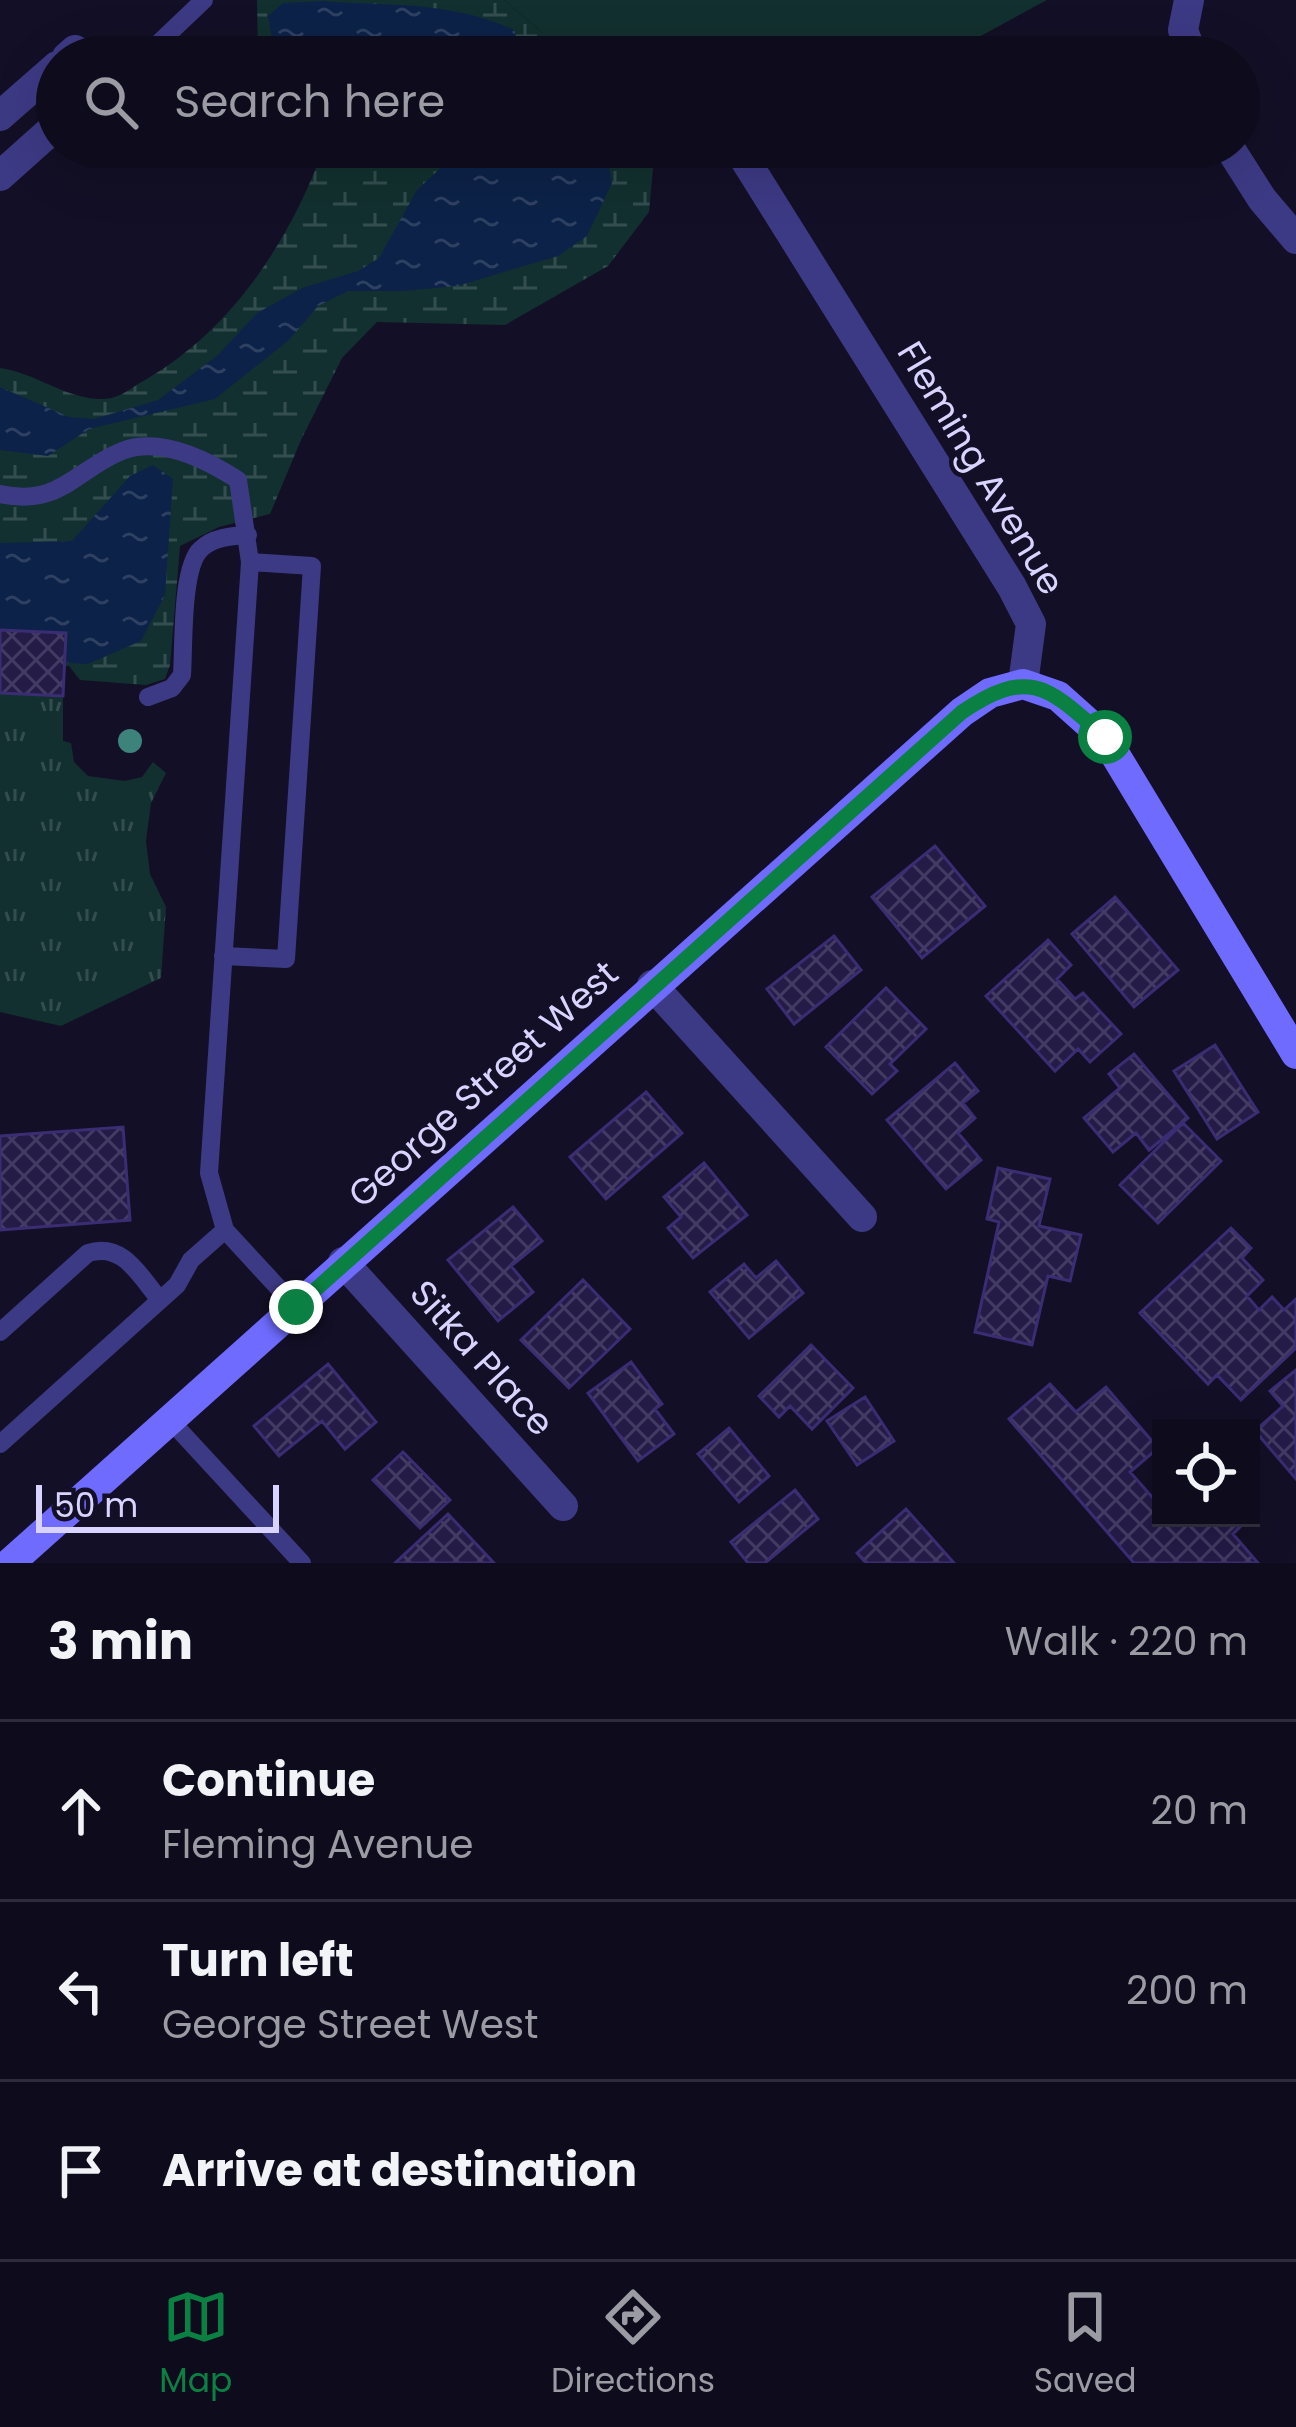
<!DOCTYPE html>
<html lang="en">
<head>
<meta charset="utf-8">
<style>
  :root { --surface:#0e0b1c; --page:#171425; --text:#f1f3f6; --muted:#9b9ba3; --line:#2e2b3b; --accent:#0b8043 }
  body { margin:0; font-family:Poppins,sans-serif; background:var(--page); color:var(--text) }
  .controls { position:absolute; right:36px; bottom:36px; display:grid; overflow:hidden; border-radius:0px; box-shadow:0 12px 48px #0002 }
  .controls button { width:108px; height:108px; display:grid; place-items:center; padding:0; border:0; border-bottom:3px solid var(--line); background:var(--surface); color:var(--text); font:60px sans-serif }
  .scale { position:absolute; left:36px; bottom:30px; width:243px; box-sizing:border-box; padding-left:12px; border:6px solid #d9d4ff; border-top:0; font-size:33px; line-height:42px; white-space:nowrap; color:#d9d4ff; -webkit-text-stroke:9px #130f26; paint-order:stroke }
  .stop { position:absolute; width:36px; height:36px; margin:-27px; border:9px solid #0b8043; border-radius:50%; background:#fff }
  .stop.end { background:#0b8043; border-color:#fff; box-shadow:0 3px 12px #0008 }
  .list { margin:0; padding:0; list-style:none }
  h2 { display:flex; justify-content:space-between; align-items:center; height:156px; margin:0; padding:0 48px; font-size:51px }
  h2 small { font-size:39px; font-weight:400; color:var(--muted) }
  .list li { display:grid; grid-template-columns:78px 1fr auto; gap:36px; align-items:center; box-sizing:border-box; height:180px; padding:0 48px; border-top:3px solid var(--line) }
  .list b { display:block; font-size:45px; white-space:nowrap }
  .list p { margin:0; font-size:39px; white-space:nowrap; color:var(--muted) }
  .list em { font-size:39px; font-style:normal; color:var(--muted) }
  .icon { flex:none; width:66px; height:66px; fill:none; stroke:currentColor; stroke-width:2; stroke-linecap:round; stroke-linejoin:round }
  .map { position:relative; flex:none; width:1296px; height:1563px; overflow:hidden }
  .search { position:absolute; background:var(--surface); box-shadow:0 12px 48px #0002; left:36px; right:36px; top:36px; height:132px; display:flex; align-items:center; gap:30px; box-sizing:border-box; padding:0 42px; border-radius:66px; color:var(--muted); font-size:45px }
  .sheet { height:696px; background:var(--surface) }
  nav { display:flex; justify-content:space-around; align-items:center; box-sizing:border-box; height:168px; border-top:3px solid var(--line); background:var(--surface); font-size:33px; color:var(--muted) }
  nav a { display:grid; justify-items:center; gap:6px }
  nav .on { color:var(--accent) }
  .map>svg:first-child { display:block }
</style>
</head>
<body>
<div class="map">
<svg width="1296" height="1563" viewBox="0 0 1296 1563">
  <defs>
    <pattern id="grass-tufts" width="24" height="20" patternUnits="userSpaceOnUse" patternTransform="scale(3)"><rect width="24" height="20" fill="#12302f"/><path d="M3 7l-1-3M5 7V3M7 7l1-3M15 17l-1-3M17 17v-4M19 17l1-3" fill="none" stroke="#344d4e"/></pattern>
    <pattern id="wetland-marsh" width="20" height="14" patternUnits="userSpaceOnUse" patternTransform="scale(3)"><rect width="20" height="14" fill="#12302f"/><path d="M1 5h8M5 5V1M11 12h8M15 12V8" fill="none" stroke="#344d4e"/></pattern>
    <pattern id="water-ripples" width="26" height="14" patternUnits="userSpaceOnUse" patternTransform="scale(3)"><rect width="26" height="14" fill="#0c2248"/><path d="M2 4q2-2 4 0t4 0M15 11q2-2 4 0t4 0" fill="none" stroke="#2f4163"/></pattern>
    <pattern id="building-cross-hatch" width="8" height="8" patternUnits="userSpaceOnUse" patternTransform="scale(3)"><rect width="8" height="8" fill="#241b47"/><path d="M0 0l8 8M0 8l8-8" fill="none" stroke="#433b63"/></pattern>
  </defs>
  <rect width="100%" height="100%" fill="#130f26"/>
  <!-- grass -->
  <path fill="url(#grass-tufts)" d="M0 693 63 696V741L71 743 74 762 88 776 125 781 142 777 153 762 166 773 151 803 146 841 150 874 166 907 161 978 61 1026 0 1012Z"/>
  <!-- wetland -->
  <path fill="url(#wetland-marsh)" d="M257 0H504L571 57H258Z
    M320 147H655L649 212 608 266 505 325 377 322 342 358 301 440 270 514 219 527 180 546 170 665 165 679 146 685 80 680 69 666 0 663V368C37 373 66 400 104 399 119 399 132 387 145 380 231 330 287 245 322 153Z"/>
  <!-- park -->
  <path fill="#12302f" d="M504 0H1047L942 57H729L723 46 692 42 644 57H571Z"/>
  <!-- water -->
  <path fill="url(#water-ripples)" d="M321 1C387 6 452 1 514 30L523 57C452 57 335 69 272 39L268 16 283 3Z
    M463 147H605L612 183 587 236 558 256 457 286 404 291H348L318 306 289 340 215 399 89 429 48 456 0 450V387L69 417 94 419 158 400 218 355 257 313 302 288 358 271 379 258 417 190Z
    M153 465 173 479 165 595 141 641 88 664 0 659V543L72 541 130 476Z"/>
  <!-- building -->
  <path fill="url(#building-cross-hatch)" stroke="#3b2d73" stroke-width="3" d="M0 630 66 633 63 696 0 693Z
    M935 846 985 906 922 958 872 897Z
    M1115 897 1178 970 1134 1007 1072 934Z
    M834 936 861 970 794 1024 767 989Z
    M1048 940 1071 965 1057 979 1075 999 1083 993 1121 1034 1090 1062 1078 1049 1055 1071 986 996Z
    M886 988 926 1029 890 1064 897 1071 872 1094 826 1047Z
    M1215 1045 1258 1112 1217 1139 1174 1071Z
    M1134 1054 1188 1118 1149 1150 1136 1133 1113 1152 1084 1118 1120 1088 1109 1074Z
    M955 1063 978 1091 963 1103 975 1118 958 1133 981 1160 946 1189 887 1120Z
    M646 1092 682 1133 606 1199 570 1157Z
    M1183 1123 1221 1161 1158 1223 1120 1185Z
    M123 1127 130 1220 0 1230V1136Z
    M704 1163 747 1215 693 1258 668 1228 681 1217 664 1197Z
    M998 1168 1050 1179 1039 1226 1081 1235 1070 1281 1048 1276 1032 1345 975 1332 999 1222 987 1219Z
    M513 1207 542 1241 511 1266 533 1292 498 1321 448 1260Z
    M1231 1228 1251 1248 1242 1258 1263 1280 1247 1296 1259 1310 1272 1297 1284 1310 1296 1299V1348L1241 1400 1217 1375 1208 1384 1140 1313Z
    M776 1261 803 1293 749 1338 710 1292 744 1264 756 1278Z
    M583 1280 630 1329 569 1388 521 1340Z
    M811 1345 853 1388 812 1429 790 1406 779 1417 759 1396Z
    M631 1362 662 1404 655 1409 674 1434 638 1461 588 1393Z
    M328 1364 376 1422 345 1449 322 1421 279 1456 254 1426Z
    M1296 1370V1479L1255 1431 1283 1406 1270 1391Z
    M1050 1384 1076 1412 1106 1387 1158 1448 1130 1472 1161 1507V1518H1249L1233 1534 1258 1563H1134L1009 1419Z
    M865 1397 894 1441 857 1465 827 1421Z
    M729 1428 769 1476 739 1502 698 1454Z
    M403 1452 450 1500 420 1528 373 1480Z
    M795 1490 818 1519 765 1563H748L731 1542Z
    M906 1509 954 1563H866L857 1553Z
    M448 1514 494 1563H395Z"/>
  <g fill="none" stroke-linecap="round" stroke-linejoin="round">
    <!-- lane -->
    <path stroke="#3d3a85" stroke-width="18" d="M144 57 204 0
      M0 494C60 507 75 470 122 451 160 436 207 460 238 480L250 562
      M148 697 172 688 182 675C184 646 181 567 201 549 213 537 232 536 248 535
      M223 956 286 959 312 566 250 562 209 1173 225 1230 296 1307
      M0 1332 88 1253C123 1242 139 1275 160 1300
      M169 1419 302 1563
      M0 1444 177 1285 191 1260 225 1230"/>
    <!-- street -->
    <path stroke="#3d3a85" stroke-width="30" d="M1189 0 1183 30 1193 57
      M67 57 75 50 82 57
      M0 116 57 66
      M737 147 1012 587 1031 624 1023 684
      M1229 147 1262 199 1296 239
      M0 176 57 125
      M652 985 862 1217
      M343 1262 563 1506"/>
    <!-- secondary -->
    <path stroke="#6f6bff" stroke-width="30" d="M10 1563 962 712 990 693 1023 684 1058 696 1105 738 1296 1054"/>
  </g>
  <!-- trees -->
  <circle fill="#3d827b" cx="130" cy="741" r="12"/>
  <g fill="none" stroke-linecap="round" stroke-linejoin="round">
    <!-- route -->
    <path stroke="#0b8043" stroke-width="15" d="M296 1307 962 712C1031 665 1050 689 1105 737"/>
  </g>
  <g text-anchor="middle" dominant-baseline="central" stroke-width="9" stroke-linejoin="round" paint-order="stroke">
    <!-- street labels -->
    <g font-size="36" fill="#d9d4ff" stroke="#130f26">
      <text transform="translate(981 468) rotate(59)">Fleming Avenue</text>
      <text transform="translate(483 1084) rotate(-42)">George Street West</text>
      <text transform="translate(482 1358) rotate(48)">Sitka Place</text>
    </g>
  </g>
</svg>
<div class="controls">
<button><svg class="icon" aria-label="locate" viewBox="0 0 24 24"><circle cx="12" cy="12" r="6"/><path d="M12 2v4M12 18v4M2 12h4M18 12h4"/></svg></button>
</div>
<div class="scale">50 m</div>
<div class="stop" style="left:1105px;top:737px"></div>
<div class="stop end" style="left:296px;top:1307px"></div>
<div class="search"><svg class="icon" aria-label="search" viewBox="0 0 24 24"><circle cx="10" cy="10" r="6"/><path d="M15 15l6 6"/></svg>Search here</div>
</div>
<section class="sheet">
<h2>3 min<small>Walk · 220 m</small></h2>
<ul class="list">
<li><svg class="icon" aria-label="ahead" viewBox="0 0 24 24"><path d="M12 20V5M6 11l6-6 6 6"/></svg><div><b>Continue</b><p>Fleming Avenue</p></div><em>20 m</em></li>
<li><svg class="icon" aria-label="left" viewBox="0 0 24 24"><path d="M17 20v-9H6M10 6l-5 5 5 5"/></svg><div><b>Turn left</b><p>George Street West</p></div><em>200 m</em></li>
<li><svg class="icon" aria-label="arrive" viewBox="0 0 24 24"><path d="M6 21V4h12l-3 4 3 4H6"/></svg><div><b>Arrive at destination</b></div></li>
</ul>
</section>
<nav>
<a class="on"><svg class="icon" aria-label="map" viewBox="0 0 24 24"><path d="M3 6l6-2 6 2 6-2v14l-6 2-6-2-6 2zM9 4v14M15 6v14"/></svg>Map</a>
<a><svg class="icon" aria-label="directions" viewBox="0 0 24 24"><path d="M12 3l9 9-9 9-9-9zM9 14v-3h6M13 9l2 2-2 2"/></svg>Directions</a>
<a><svg class="icon" aria-label="saved" viewBox="0 0 24 24"><path d="M7 4h10v16l-5-4-5 4z"/></svg>Saved</a>
</nav>
</body>
</html>
